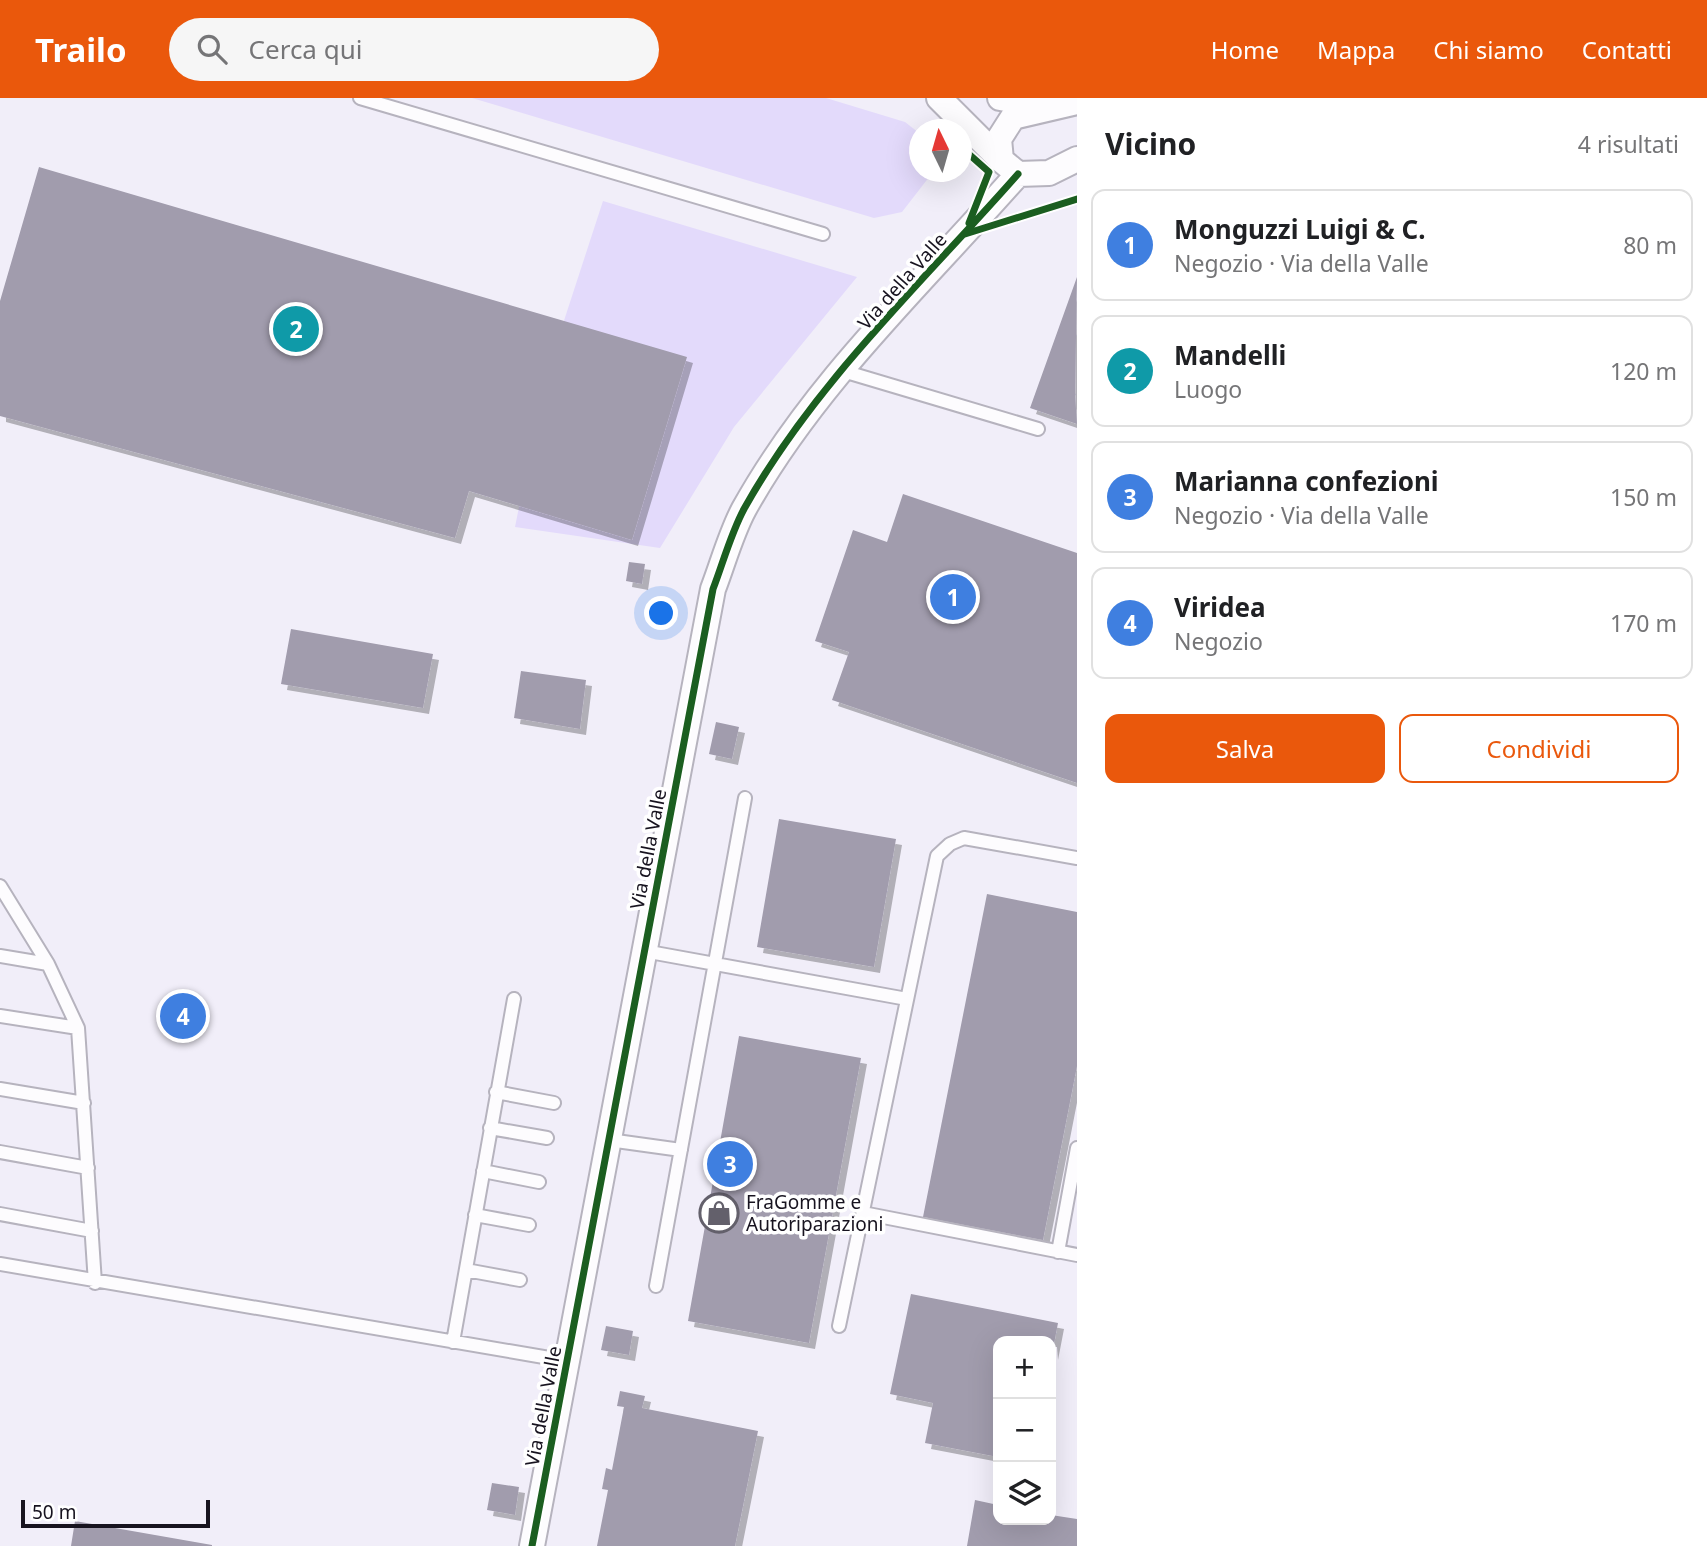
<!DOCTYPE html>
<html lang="it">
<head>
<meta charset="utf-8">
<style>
  :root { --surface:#fff; --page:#f6f6f6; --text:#202124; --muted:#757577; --line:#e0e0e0; --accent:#ea580c }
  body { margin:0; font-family:"Noto Sans",sans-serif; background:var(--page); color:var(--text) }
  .controls { position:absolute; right:21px; bottom:21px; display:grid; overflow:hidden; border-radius:14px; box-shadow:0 7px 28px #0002 }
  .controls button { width:63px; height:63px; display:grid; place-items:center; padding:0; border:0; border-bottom:2px solid var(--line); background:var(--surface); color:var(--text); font:35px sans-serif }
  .compass { position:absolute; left:909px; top:21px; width:63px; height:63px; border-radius:50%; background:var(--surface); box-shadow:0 7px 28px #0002; rotate:355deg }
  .scale { position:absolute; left:21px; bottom:18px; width:189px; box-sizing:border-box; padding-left:7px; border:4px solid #17131f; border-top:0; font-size:19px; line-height:24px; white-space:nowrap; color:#17131f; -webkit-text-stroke:5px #fff; paint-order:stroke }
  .you { position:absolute; left:662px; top:516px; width:24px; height:24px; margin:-18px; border:5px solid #fff; border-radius:50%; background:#1a73e8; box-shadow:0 0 0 10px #1a73e833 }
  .badge { display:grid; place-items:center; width:46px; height:46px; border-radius:50%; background:var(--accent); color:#fff; font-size:23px; font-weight:700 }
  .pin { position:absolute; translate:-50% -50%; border:4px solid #fff; box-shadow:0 2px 7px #0006 }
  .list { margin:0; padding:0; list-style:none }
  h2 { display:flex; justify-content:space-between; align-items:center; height:91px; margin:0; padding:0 28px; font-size:30px }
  h2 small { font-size:23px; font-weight:400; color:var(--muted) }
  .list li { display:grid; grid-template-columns:46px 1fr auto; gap:21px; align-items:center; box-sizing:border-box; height:112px; margin:0 14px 14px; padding:0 14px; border:2px solid var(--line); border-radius:14px }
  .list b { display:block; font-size:26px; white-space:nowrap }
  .list p { margin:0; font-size:23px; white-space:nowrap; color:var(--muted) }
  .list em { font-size:23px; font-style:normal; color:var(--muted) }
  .actions { display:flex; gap:14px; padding:21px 28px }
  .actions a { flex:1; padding:16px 0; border:2px solid var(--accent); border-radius:14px; text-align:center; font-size:24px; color:var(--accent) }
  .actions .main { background:var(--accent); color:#fff }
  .icon { flex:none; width:38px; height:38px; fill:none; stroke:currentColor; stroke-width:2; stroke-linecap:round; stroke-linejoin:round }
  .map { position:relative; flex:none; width:1077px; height:1448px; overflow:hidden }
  header { display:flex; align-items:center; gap:42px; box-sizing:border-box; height:98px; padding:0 35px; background:var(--accent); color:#fff }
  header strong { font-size:33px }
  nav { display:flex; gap:38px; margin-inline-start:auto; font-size:24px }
  .search { width:490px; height:63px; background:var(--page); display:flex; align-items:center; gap:18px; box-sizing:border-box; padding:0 24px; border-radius:38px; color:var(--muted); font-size:26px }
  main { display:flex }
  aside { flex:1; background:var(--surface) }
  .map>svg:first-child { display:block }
</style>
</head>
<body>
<header>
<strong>Trailo</strong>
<div class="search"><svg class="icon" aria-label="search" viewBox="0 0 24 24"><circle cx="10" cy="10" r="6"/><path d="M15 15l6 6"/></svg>Cerca qui</div>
<nav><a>Home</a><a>Mappa</a><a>Chi siamo</a><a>Contatti</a></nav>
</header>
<main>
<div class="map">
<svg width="1077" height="1448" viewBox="0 0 1077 1448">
  <defs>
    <filter id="shadow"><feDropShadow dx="6" dy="6" stdDeviation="0" flood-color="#0004"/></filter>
  </defs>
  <rect width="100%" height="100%" fill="#f1eef9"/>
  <!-- green -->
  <path fill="#e3dafb" d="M472 0H826L905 24 919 35 920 74H933L902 114 874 120Z
    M603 103 857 179 734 329 660 450 515 429 544 284Z"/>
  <!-- building -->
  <path fill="#a19cad" filter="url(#shadow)" d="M39 69 687 259 632 442 469 393 455 440 0 318V203Z
    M1077 179 1075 297 1077 326 1030 310Z
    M903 396 1077 455V685L832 602 849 554 815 543 853 432 887 444Z
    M629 464 645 466 642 486 626 483Z
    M291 531 433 556 423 610 281 586Z
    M521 573 586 582 580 631 514 620Z
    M716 624 739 629 732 661 709 656Z
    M779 721 896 741 874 869 757 849Z
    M987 796 1077 814V968L1043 1142 923 1119Z
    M739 938 861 960 809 1245 688 1223Z
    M911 1196 1058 1225 1052 1256 1051 1243H998V1359L925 1345 933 1305 890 1296Z
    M606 1228 633 1233 629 1257 601 1252Z
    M620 1293 645 1298 642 1310 758 1333 735 1448H597L608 1392 602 1391 606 1370 612 1372 624 1309 617 1308Z
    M492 1385 519 1389 515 1417 487 1412Z
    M975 1402 998 1407V1422H1051V1417L1077 1421V1448H967Z
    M75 1423 212 1447V1448H71Z"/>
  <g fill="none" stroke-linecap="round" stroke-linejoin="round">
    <!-- lane casing -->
    <g stroke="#b6b3be" stroke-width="16">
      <path id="lane" d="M360 0 823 136
        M843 273 1038 331
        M0 788 48 866 78 930 95 1185
        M644 853 907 901
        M0 858 48 866
        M0 918 78 930
        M0 991 84 1005
        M496 994 554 1005
        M490 1030 547 1040
        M609 1042 681 1052
        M0 1054 88 1070
        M483 1073 539 1084
        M863 1115 1077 1157
        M0 1116 92 1133
        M475 1117 529 1127
        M1058 1154 1077 1050
        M0 1166 567 1263
        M466 1172 520 1182
        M656 1188 745 700
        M839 1228 937 758 950 746 964 740 1077 760
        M453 1244 514 901"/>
    </g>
    <!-- street casing -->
    <g stroke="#b6b3be" stroke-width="28">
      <path id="street" d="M939 0 1001 62
        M1000 0 1042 7
        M1077 4 1013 19 999 41 1001 62 1018 76 1049 75 1077 61
        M532 1448 713 491C723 465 731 435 744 411 814 285 924 183 1018 76"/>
    </g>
    <!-- lane -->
    <use href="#lane" stroke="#fdfcfe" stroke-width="12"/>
    <!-- street -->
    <use href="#street" stroke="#fdfcfe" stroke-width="24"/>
    <!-- cycleway casing -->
    <g stroke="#fff" stroke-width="11">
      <path id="cycleway" d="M962 50 989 74 969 125
        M965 136 1077 101
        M532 1448 713 491C723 465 731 435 744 411 814 285 924 183 1018 76"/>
    </g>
    <!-- cycleway -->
    <use href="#cycleway" stroke="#1b5e20" stroke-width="7"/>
  </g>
  <!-- icons -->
  <defs>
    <g id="shop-ring" transform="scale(2.0125)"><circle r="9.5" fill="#fff" stroke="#63606b" stroke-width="1.5"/><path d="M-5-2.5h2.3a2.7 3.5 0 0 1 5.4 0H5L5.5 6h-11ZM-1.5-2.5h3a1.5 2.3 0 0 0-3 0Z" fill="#63606b"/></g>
  </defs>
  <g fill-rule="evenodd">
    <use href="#shop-ring" x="719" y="1115"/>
  </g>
  <g text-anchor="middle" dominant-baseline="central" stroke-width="7" stroke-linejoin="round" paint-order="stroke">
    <!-- street labels -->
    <g font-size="19" fill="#17131f" stroke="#fff">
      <text transform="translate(902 183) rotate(-48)">Via della Valle</text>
      <text transform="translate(648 751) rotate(-79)">Via della Valle</text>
      <text transform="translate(543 1308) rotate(-79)">Via della Valle</text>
    </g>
    <!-- poi labels -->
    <g font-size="19" fill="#17131f" stroke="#fff" text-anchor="start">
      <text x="746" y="1104">FraGomme e<tspan x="746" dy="22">Autoriparazioni</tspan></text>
    </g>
  </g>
</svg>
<div class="controls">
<button>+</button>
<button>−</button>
<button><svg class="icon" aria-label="layers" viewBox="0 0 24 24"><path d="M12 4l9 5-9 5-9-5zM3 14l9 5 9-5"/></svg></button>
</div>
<svg class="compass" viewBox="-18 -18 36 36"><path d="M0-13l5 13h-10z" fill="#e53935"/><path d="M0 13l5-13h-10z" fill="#757577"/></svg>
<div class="scale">50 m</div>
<div class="you"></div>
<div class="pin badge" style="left:953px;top:499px;background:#3f7fe0">1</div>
<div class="pin badge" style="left:296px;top:231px;background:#0f9aa8">2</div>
<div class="pin badge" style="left:730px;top:1066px;background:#3f7fe0">3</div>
<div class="pin badge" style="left:183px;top:918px;background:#3f7fe0">4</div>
</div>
<aside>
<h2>Vicino<small>4 risultati</small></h2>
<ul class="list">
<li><span class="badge" style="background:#3f7fe0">1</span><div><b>Monguzzi Luigi &amp; C.</b><p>Negozio · Via della Valle</p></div><em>80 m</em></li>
<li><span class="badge" style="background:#0f9aa8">2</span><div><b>Mandelli</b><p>Luogo</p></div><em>120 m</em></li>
<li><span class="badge" style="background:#3f7fe0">3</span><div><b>Marianna confezioni</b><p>Negozio · Via della Valle</p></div><em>150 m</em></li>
<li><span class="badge" style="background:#3f7fe0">4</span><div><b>Viridea</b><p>Negozio</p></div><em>170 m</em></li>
</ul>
<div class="actions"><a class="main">Salva</a><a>Condividi</a></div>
</aside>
</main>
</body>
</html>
